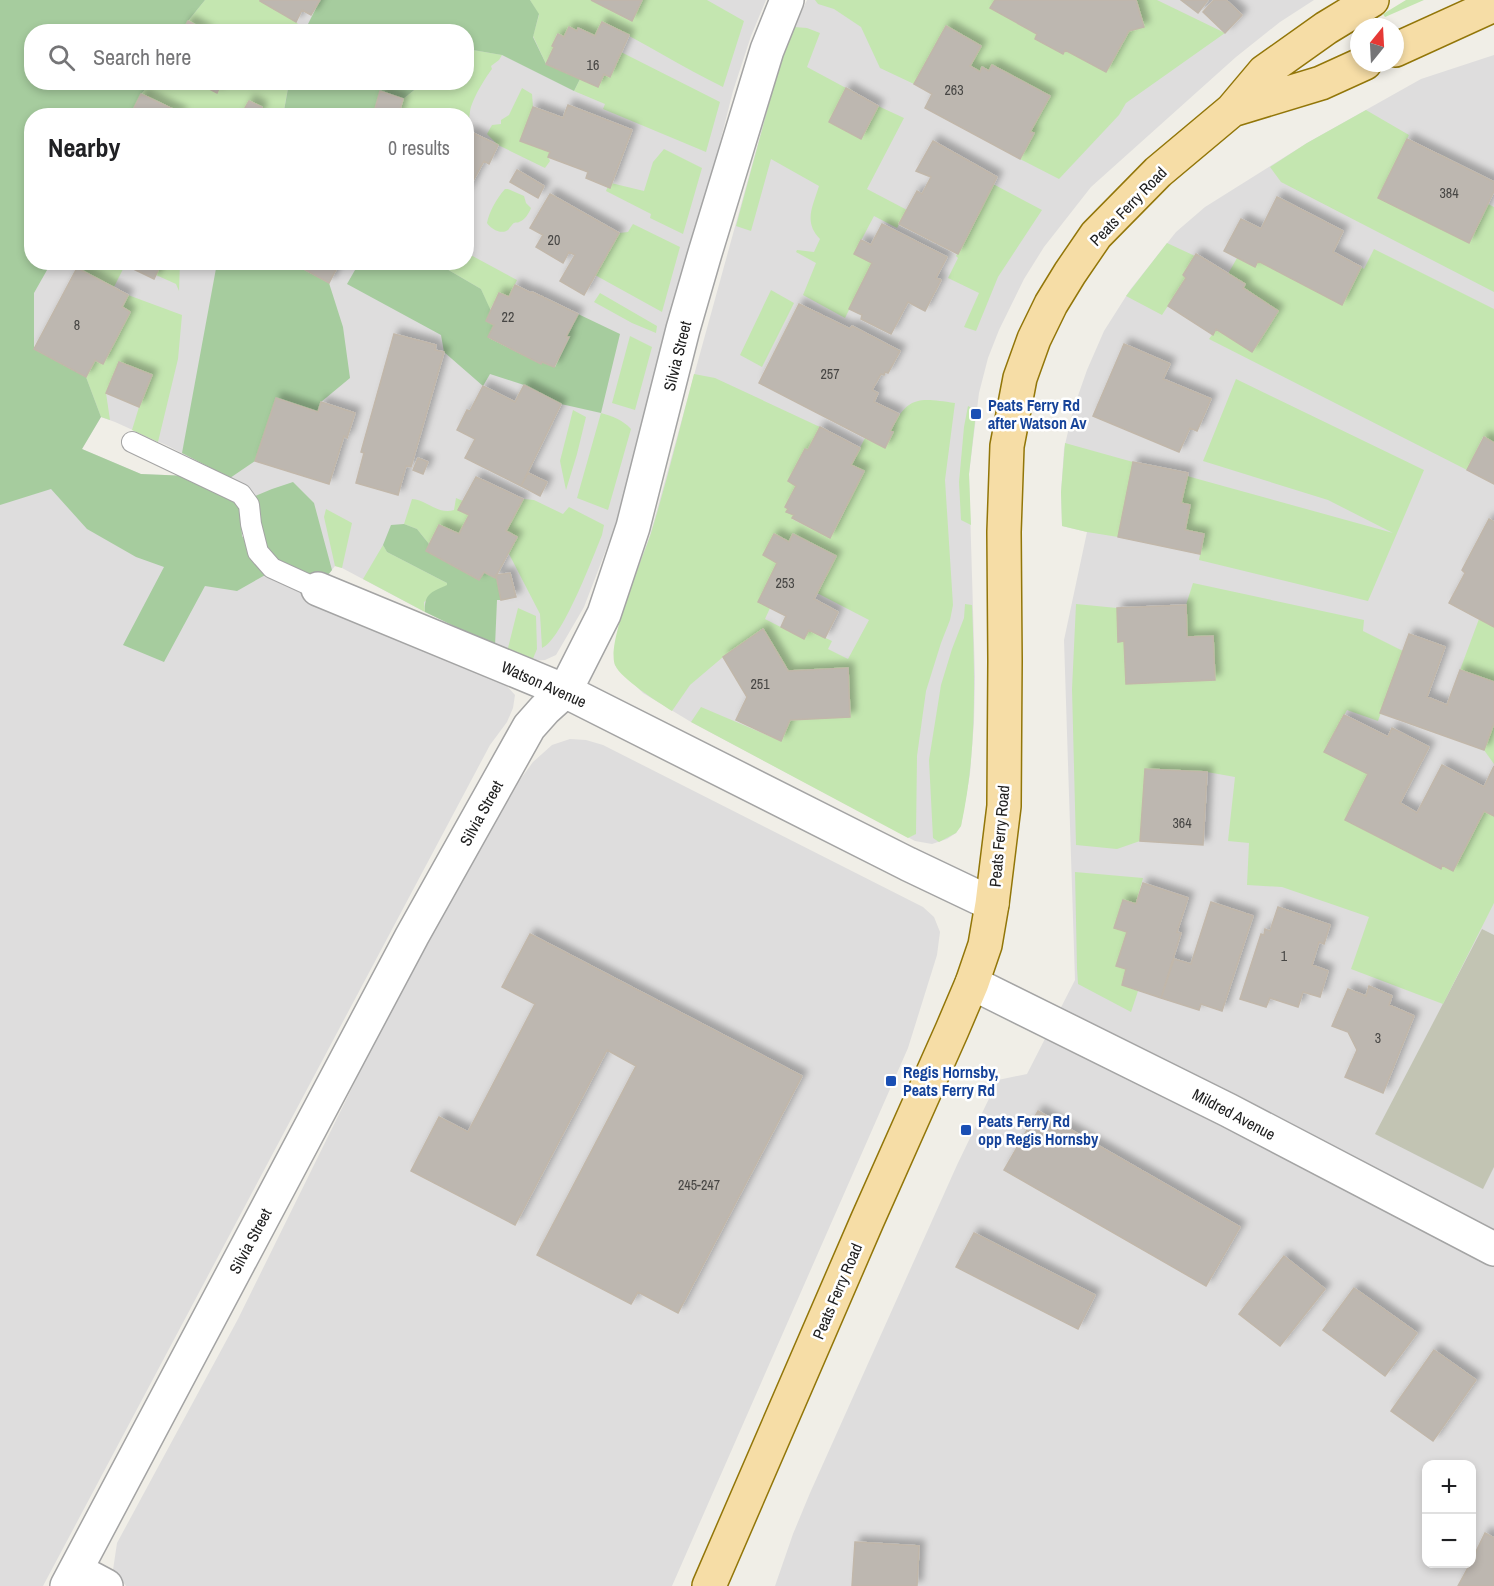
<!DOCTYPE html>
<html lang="en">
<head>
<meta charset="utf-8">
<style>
  :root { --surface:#fff; --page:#f6f6f6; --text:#202124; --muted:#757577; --line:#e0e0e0 }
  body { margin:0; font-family:"Archivo Narrow",sans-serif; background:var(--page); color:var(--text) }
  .controls { position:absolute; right:18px; bottom:18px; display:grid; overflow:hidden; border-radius:12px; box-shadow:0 3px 9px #0003 }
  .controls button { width:54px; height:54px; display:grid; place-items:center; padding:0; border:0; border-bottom:2px solid var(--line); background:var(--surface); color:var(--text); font:30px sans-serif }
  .compass { position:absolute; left:1350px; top:18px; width:54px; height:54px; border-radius:50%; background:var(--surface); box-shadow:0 3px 9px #0003; rotate:18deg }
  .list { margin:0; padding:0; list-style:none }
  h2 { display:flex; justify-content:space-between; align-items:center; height:78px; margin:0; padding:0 24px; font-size:26px }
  h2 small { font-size:20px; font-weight:400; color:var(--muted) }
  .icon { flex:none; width:33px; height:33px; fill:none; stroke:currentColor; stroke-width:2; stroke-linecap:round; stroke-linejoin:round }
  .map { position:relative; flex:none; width:1494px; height:1586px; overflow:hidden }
  .search { position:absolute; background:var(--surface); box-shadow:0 3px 9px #0003; left:24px; top:24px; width:450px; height:66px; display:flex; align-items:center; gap:15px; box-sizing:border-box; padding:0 21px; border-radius:24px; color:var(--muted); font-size:22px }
  .panel { position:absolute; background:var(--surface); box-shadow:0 3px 9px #0003; left:24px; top:108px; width:450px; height:162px; border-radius:24px }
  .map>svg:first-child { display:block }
</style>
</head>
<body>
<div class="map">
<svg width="1494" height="1586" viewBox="0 0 1494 1586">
  <defs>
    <filter id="shadow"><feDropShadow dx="5.5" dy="-5.5" stdDeviation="3" flood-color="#0004"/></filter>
  </defs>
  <rect width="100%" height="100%" fill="#f0eee7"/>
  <!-- residential -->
  <path fill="#dedddd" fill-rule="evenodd" d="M0 0H766L751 36 733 91 712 174 614 529 584 607 556 655 545 660 532 661 519 658 425 612 342 568 335 566 320 585 242 484 166 445 115 422 101 417 82 449 141 474 189 476 240 504 242 536 267 574 426 649 506 685 515 695 513 708 507 722 490 745 43 1586H0ZM32 32H466V82H32ZM32 116H466V262H32Z
    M807 0H1314L1280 22 1236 57 1091 187 1044 247 1024 279 999 330 988 358 979 393 969 474 975 677 974 722 970 774 961 826 956 833 947 839 932 844 915 841 691 722 643 693 615 665 614 649 630 589 650 535 779 67 794 27Z
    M1494 55V1586H775L793 1534 810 1493 957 1165 998 1080 1027 1074 1075 980 1064 640 1087 532 1062 526 1061 492 1064 449 1073 410 1087 370 1104 331 1130 290 1176 232 1205 207 1307 143 1421 79ZM1426 1464H1472V1564H1426Z
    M570 739 586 740 603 745 923 907 934 917 940 932 937 955 908 1048 672 1586H126L113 1570 117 1543 238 1319 385 1021 505 800 533 762 552 745Z"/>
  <!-- construction -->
  <path fill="#c2c4b3" d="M1482 929 1494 935V1167L1483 1189 1375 1134Z"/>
  <!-- grass -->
  <path fill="#c4e6b0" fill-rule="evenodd" d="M205 0H260V1L296 22 304 30V32L208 31 188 21Z
    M530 0H591L631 21 642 0H707L744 21 723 87C682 67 643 42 602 22L595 36 578 28 577 31 569 27 564 37 557 34 552 46 554 47 546 64 533 36 539 15Z
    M815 0H995L990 8 1037 34 1035 39 1063 53 1065 50 1144 26 1136 0H1157L1225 33 1126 103 1119 115 1059 179 1020 159 1033 133 1030 132 1049 96 992 65 989 71 982 67 980 72 970 66 981 46 946 27 914 84 880 68 861 27 834 9 818 4Z
    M1406 0H1424L1385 17 1383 14Z
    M794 27 807 28 820 33 807 67 846 88 829 122 861 139 878 106 904 118 867 189 907 210 897 228 874 216 854 254 872 263 845 318 803 295 816 263 796 252 797 250 814 252 820 239C803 222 813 206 819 186L771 159 751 231 736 226 779 67Z
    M467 49 502 55 499 60 491 66 492 69C485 78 471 101 470 112 468 120 471 128 467 136L466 116H398L403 99 423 83 466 82Z
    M621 52 720 102 706 152 603 109 605 104 574 91 580 79 604 74 610 76Z
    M151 83H196L217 93 222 83H289L283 115H258L262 107 249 101 241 115 223 111 221 115H180V113L141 94Z
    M522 88 532 94 533 107 520 141 550 152 548 157 550 161 545 168 498 145 487 134 492 125 501 124V120L509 115Z
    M1366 110 1409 135 1378 198 1488 204 1494 207V292L1281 182 1270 167 1307 143Z
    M664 149 702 168 683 234 650 218 651 214 606 191 608 186 611 183 644 191 653 162Z
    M993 184 1042 210 998 277 976 331 964 327 979 293 948 278 958 258 956 256Z
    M505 189H508L524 196 526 203 531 208C529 213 525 220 519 222 518 223 516 222 514 223 513 223 509 229 508 230 501 235 491 229 487 223 489 212 497 198 505 189Z
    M633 224 680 247 662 312 595 275 619 233 628 232Z
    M1167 243 1195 256 1183 275 1186 278 1162 315 1126 296Z
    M1374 249 1494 309V443L1483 437 1467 470 1209 339 1216 329 1252 351 1278 311 1243 288 1245 284 1228 274 1237 258 1255 267 1258 261 1342 304 1361 267 1364 269Z
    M467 253 517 280 509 297 499 293 490 310 481 289 445 268 447 263 466 262Z
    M69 263H119L125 265 114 287 77 268Z
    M162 263H180L179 291 176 284 156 275Z
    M771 290 794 303 762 367 740 355Z
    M600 293 657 326 656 333 632 323 594 302Z
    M128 295 182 315 178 359 158 442 132 430 139 407 151 375 119 362 106 393 110 420 101 417 86 377 95 360 103 364 130 312 122 307Z
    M630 336 652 347 635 410 612 403Z
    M694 374 715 378 820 427 808 450 805 449 788 481 796 486 785 507 788 509 787 512 794 515 792 519 830 538 844 512 843 511 851 465 865 438 885 448 893 432 890 431C908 395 919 398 955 403L945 480 953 605 950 620 941 643 926 691 917 756 916 834 908 838 691 722 701 707 781 741 790 720 850 717 848 668 788 671 763 629 723 657 690 685 672 711C658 702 621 679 615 665 606 643 643 558 651 533 667 481 680 427 694 374ZM793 534 836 556 817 593 869 620 848 659 828 649 832 641 809 630 804 639 765 619 770 608 758 602 777 563 763 555 789 542Z
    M1236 379 1424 470 1368 601 1199 560 1204 534 1185 530 1190 505 1181 503 1187 476 1393 533 1328 500 1203 461Z
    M968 406 974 409 976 412 969 474 971 525 961 520 959 482 964 427Z
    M573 410 586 417 577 454 566 490 560 461Z
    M601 413C612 416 623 420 631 429L608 510 577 498Z
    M1065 443 1133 462 1118 537 1087 532 1062 526 1061 492Z
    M456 498 463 501 458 510 469 515 459 534 439 525 429 544 417 529 404 524 412 499C427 500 438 515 454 510Z
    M523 499 534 500 563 514 569 507 604 525 602 535C593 557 562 640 542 648L540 614 508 552 517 537 506 531Z
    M326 509 352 523 342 568 335 566 324 517Z
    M383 545 387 552 447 583 448 585 424 602 425 612 363 579Z
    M1193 583 1364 620 1363 631 1403 651 1378 721 1347 710 1325 752 1368 774 1345 820 1440 869 1442 865 1453 871 1484 811 1494 816V903L1443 1004 1351 969 1369 917 1282 887 1247 885 1249 843 1228 841 1235 777 1207 772 1145 769 1140 841 1117 849 1076 845 1072 689 1076 604 1117 608 1119 642 1124 641 1215 680 1213 636 1187 637 1186 605Z
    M965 604 972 605C975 679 977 753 961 826L956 833 939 842 933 838 929 760 941 685 952 649 964 618Z
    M518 608 536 616 537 649 532 661 507 652Z
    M1479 619 1494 627V682L1460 670Z
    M1494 723V764L1484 750Z
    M1075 872 1143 878 1136 904 1123 900 1114 928 1127 932 1116 966 1126 969 1122 985 1138 991 1131 1012 1078 984 1077 968Z"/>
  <!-- forest -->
  <path fill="#a6cc9e" d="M0 0H205L188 21 182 31 32 32V82L151 83 141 94 130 115 32 116V262L51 263 34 293V349L86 377 101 417 82 449 141 474 189 476 240 504 242 536 267 574 237 591 205 586 164 662 123 645 164 567 136 557 87 529 51 489 0 505Z
    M320 0H530L539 14 533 37 546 64 580 79 574 91 502 55 467 49 466 32H304Z
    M289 83H423L403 99 380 92 373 115 283 116Z
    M217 263H291L329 283 343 327 350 378 321 402 318 412 276 398 255 461 230 478 182 453Z
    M359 263H447L445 268 481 289 491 311 486 321 494 325 489 338 541 364 542 362 555 367 569 338 566 337 578 314 620 334 601 413 561 404 524 385 490 374 483 386 444 352 441 335 347 284Z
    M293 482 314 503 332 570 320 585C306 578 290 572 277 563 261 552 257 515 253 497L272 489Z
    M404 524 417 529 429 544 426 551 479 580 484 572 495 578 496 575 501 600H497L495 646 425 612C424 593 432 592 447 585V583L387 552 383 545 391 525Z"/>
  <!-- building -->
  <path fill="#bdb7b0" stroke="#c1b7aa" stroke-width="1.5" filter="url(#shadow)" d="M260 0H320L311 15 302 10 296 22 260 1Z
    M591 0H642L632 21Z
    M995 0H1136L1144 27 1129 31 1106 72 1065 50 1063 54 1035 39 1037 34 990 8Z
    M1181 0H1208L1198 13Z
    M1214 0H1226L1242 15 1225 33 1203 12Z
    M188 21 208 32H182Z
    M602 22 629 35 610 77 604 74 598 87 546 64 554 47 552 46 558 34 564 37 569 27 577 31 578 28 595 36Z
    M946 26 981 46 970 66 980 72 982 67 989 71 992 65 1050 96 1030 132 1034 133 1020 159 925 108 932 94 914 84Z
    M196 82H222L217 93Z
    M846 88 878 106 861 139 829 122Z
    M380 91 403 99 398 116H373Z
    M141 94 181 113 180 116H130Z
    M249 101 262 107 258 116 241 115Z
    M568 105 632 130 610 188 586 178 588 172 548 157 550 152 520 141 533 107 563 118Z
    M469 131 498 145 489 164 484 161 466 194V136Z
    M1407 139 1494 182V191L1469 243 1378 198Z
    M933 141 997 177 958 254 899 224 917 191 922 194 931 177 916 171Z
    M517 170 544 186 538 198 510 182Z
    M550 194 619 233 584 295 560 281 575 255 569 252 563 263 536 247 543 235 530 228Z
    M1277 197 1343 231 1333 252 1361 267 1342 305 1258 261 1255 267 1224 251 1241 219 1261 229Z
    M882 224 947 257 936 278 941 280 925 311 908 302 891 334 861 319 862 315 849 309 872 263 854 254 861 240 871 245Z
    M1196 254 1245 284 1243 288 1278 311 1252 352 1216 329 1213 335 1168 306 1186 278 1183 275Z
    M119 262H162L154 279Z
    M291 262H340L329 283Z
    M77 268 128 295 122 307 130 312 103 364 95 360 86 377 34 349Z
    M515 285 531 293 532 292 578 314 566 337H569L554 367 542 362 541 364 488 337 494 325 486 321 499 293 509 297Z
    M799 304 850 329 852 326 900 351 888 373 885 372 884 375 881 374 872 390 878 393 874 402 899 414 890 431 893 432 885 448 759 383Z
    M394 334 436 345 435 350 444 352 411 467 406 466 398 495 356 483 364 453 361 452Z
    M1124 344 1170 364 1163 379 1211 399 1197 431 1190 428 1179 452 1093 416Z
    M119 362 152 375 139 407 106 393Z
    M524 385 561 404 521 486 465 458 475 439 457 430 467 410 470 411 483 386 515 402Z
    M276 398 318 412 321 402 355 413 347 438 344 436 329 484 255 461Z
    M820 427 860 448 851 465 864 471 830 538 792 518 794 515 786 512 788 509 785 507 796 486 788 481 805 449 808 450Z
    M1484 437 1494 443V484L1467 470Z
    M418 458 428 462 423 474 413 470Z
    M1133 462 1188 473 1181 503 1190 505 1185 530 1204 534 1200 554 1118 537Z
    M528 473 547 482 540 496 521 486Z
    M476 477 523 499 506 531 517 537 495 578 484 572 479 580 426 551 439 525 459 534 469 515 458 510Z
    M1489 519 1494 522V627L1449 603 1465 573 1462 570Z
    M774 534 789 542 793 534 836 556 814 599 838 612 825 638 809 630 804 639 781 627 786 616 758 602 777 563 763 555Z
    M510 573 516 597 501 600 496 575Z
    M1186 605 1187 637 1213 636 1215 680 1126 684 1124 641 1118 642 1117 608Z
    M763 629 788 671 848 668 850 717 790 720 781 741 736 720 747 697 723 657Z
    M1409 634 1445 647 1427 697 1447 705 1460 670 1494 682V723L1484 750 1380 713Z
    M1344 715 1388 737 1392 728 1429 747 1400 803 1417 813 1442 765 1484 787 1494 766V816L1484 811 1453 871 1442 865 1441 869 1345 820 1368 774 1324 752Z
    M1145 769 1207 772 1203 845 1140 841Z
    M1143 883 1188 898 1177 932 1181 933 1161 998 1122 985 1126 969 1116 966 1127 932 1114 928 1123 900 1136 904Z
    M1211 902 1253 916 1222 1011 1201 1004 1199 1010 1161 998 1174 959 1191 964Z
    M1278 907 1330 925 1324 944 1319 942 1312 965 1328 971 1320 997 1303 992 1298 1007 1270 998 1266 1007 1240 999 1261 934 1264 935 1265 929 1270 931Z
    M530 934 802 1076 678 1313 638 1292 631 1304 537 1255 636 1066 607 1050 515 1225 411 1171 439 1117 468 1132 535 1004 502 987Z
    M1369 986 1392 996 1389 1005 1414 1016 1383 1093 1345 1077 1357 1050 1348 1032 1332 1026 1348 989 1366 996Z
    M1038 1111 1240 1227 1206 1286 1004 1170Z
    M974 1233 1095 1295 1078 1329 956 1267Z
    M1284 1256 1325 1289 1280 1346 1239 1314Z
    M1354 1288 1417 1333 1385 1376 1323 1330Z
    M1434 1350 1476 1380 1433 1441 1391 1411Z
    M1485 1533 1494 1538V1586H1458L1470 1564H1472V1560Z
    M855 1542 919 1546 917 1586H852Z"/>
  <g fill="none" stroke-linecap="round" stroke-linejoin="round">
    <!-- lane casing -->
    <g stroke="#a4a4a4" stroke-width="22">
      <path id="lane" d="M132 442 241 494 249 505 251 524 258 552 272 568 318 589"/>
    </g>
    <!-- street casing -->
    <g stroke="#a4a4a4" stroke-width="36">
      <path id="street" d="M318 589 565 691 908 864 992 904
        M972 983 1228 1110 1494 1249
        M76 1570 106 1586
        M67 1586 412 936 529 727 545 709 565 691 604 614 633 527 683 329 705 253 767 50 787 0"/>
    </g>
    <!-- primary casing -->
    <g stroke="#927609" stroke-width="36">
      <path id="primary" d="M1395 50 1494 5
        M1232 110 1321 83 1365 63
        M709 1586 867 1221 952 1030 972 983 985 945 992 904 1004 806 1005 661 1004 532 1007 446 1020 378 1034 339 1051 304 1070 273 1096 235 1158 172 1232 110 1264 72 1326 28 1372 0"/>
    </g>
    <!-- lane -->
    <use href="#lane" stroke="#fff" stroke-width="20"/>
    <!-- street -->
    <use href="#street" stroke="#fff" stroke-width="33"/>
    <!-- primary -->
    <use href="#primary" stroke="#f6dda6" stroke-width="33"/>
  </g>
  <!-- markers -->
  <g fill="#1a4fb4" stroke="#fff" stroke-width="2">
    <rect x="970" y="408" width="12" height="12" rx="3"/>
    <rect x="885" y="1075" width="12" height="12" rx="3"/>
    <rect x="960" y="1124" width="12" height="12" rx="3"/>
  </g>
  <g text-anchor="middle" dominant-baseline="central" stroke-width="5" stroke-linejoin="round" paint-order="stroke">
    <!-- number labels -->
    <g font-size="14" fill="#474644">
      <text x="593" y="65">16</text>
      <text x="954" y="90">263</text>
      <text x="1449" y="193">384</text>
      <text x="554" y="240">20</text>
      <text x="508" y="317">22</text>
      <text x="77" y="325">8</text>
      <text x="830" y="374">257</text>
      <text x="785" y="583">253</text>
      <text x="760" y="684">251</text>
      <text x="1182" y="823">364</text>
      <text x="1284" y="956">1</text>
      <text x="1378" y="1038">3</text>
      <text x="699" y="1185">245-247</text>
    </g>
    <!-- street labels -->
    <g font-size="16" fill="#202020" stroke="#fff">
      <text transform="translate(1128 206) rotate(-46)">Peats Ferry Road</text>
      <text transform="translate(677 356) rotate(-76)">Silvia Street</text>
      <text transform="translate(544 684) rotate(24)">Watson Avenue</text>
      <text transform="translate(481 813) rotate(-61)">Silvia Street</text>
      <text transform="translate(999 836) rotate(-85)">Peats Ferry Road</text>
      <text transform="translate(1234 1114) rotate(28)">Mildred Avenue</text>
      <text transform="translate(250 1241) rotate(-62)">Silvia Street</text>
      <text transform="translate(837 1291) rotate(-67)">Peats Ferry Road</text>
    </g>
    <!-- transit labels -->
    <g font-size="16" font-weight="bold" fill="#164399" stroke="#fff" text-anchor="start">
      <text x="988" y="405">Peats Ferry Rd<tspan x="988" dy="18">after Watson Av</tspan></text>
      <text x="903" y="1072">Regis Hornsby,<tspan x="903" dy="18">Peats Ferry Rd</tspan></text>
      <text x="978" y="1121">Peats Ferry Rd<tspan x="978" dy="18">opp Regis Hornsby</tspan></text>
    </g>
  </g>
</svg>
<div class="controls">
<button>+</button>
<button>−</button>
</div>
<svg class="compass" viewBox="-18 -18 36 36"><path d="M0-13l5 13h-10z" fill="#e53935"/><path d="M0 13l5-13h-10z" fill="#757577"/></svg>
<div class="search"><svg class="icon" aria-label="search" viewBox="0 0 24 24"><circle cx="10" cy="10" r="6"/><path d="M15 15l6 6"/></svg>Search here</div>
<section class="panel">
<h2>Nearby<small>0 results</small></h2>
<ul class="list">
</ul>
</section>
</div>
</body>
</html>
